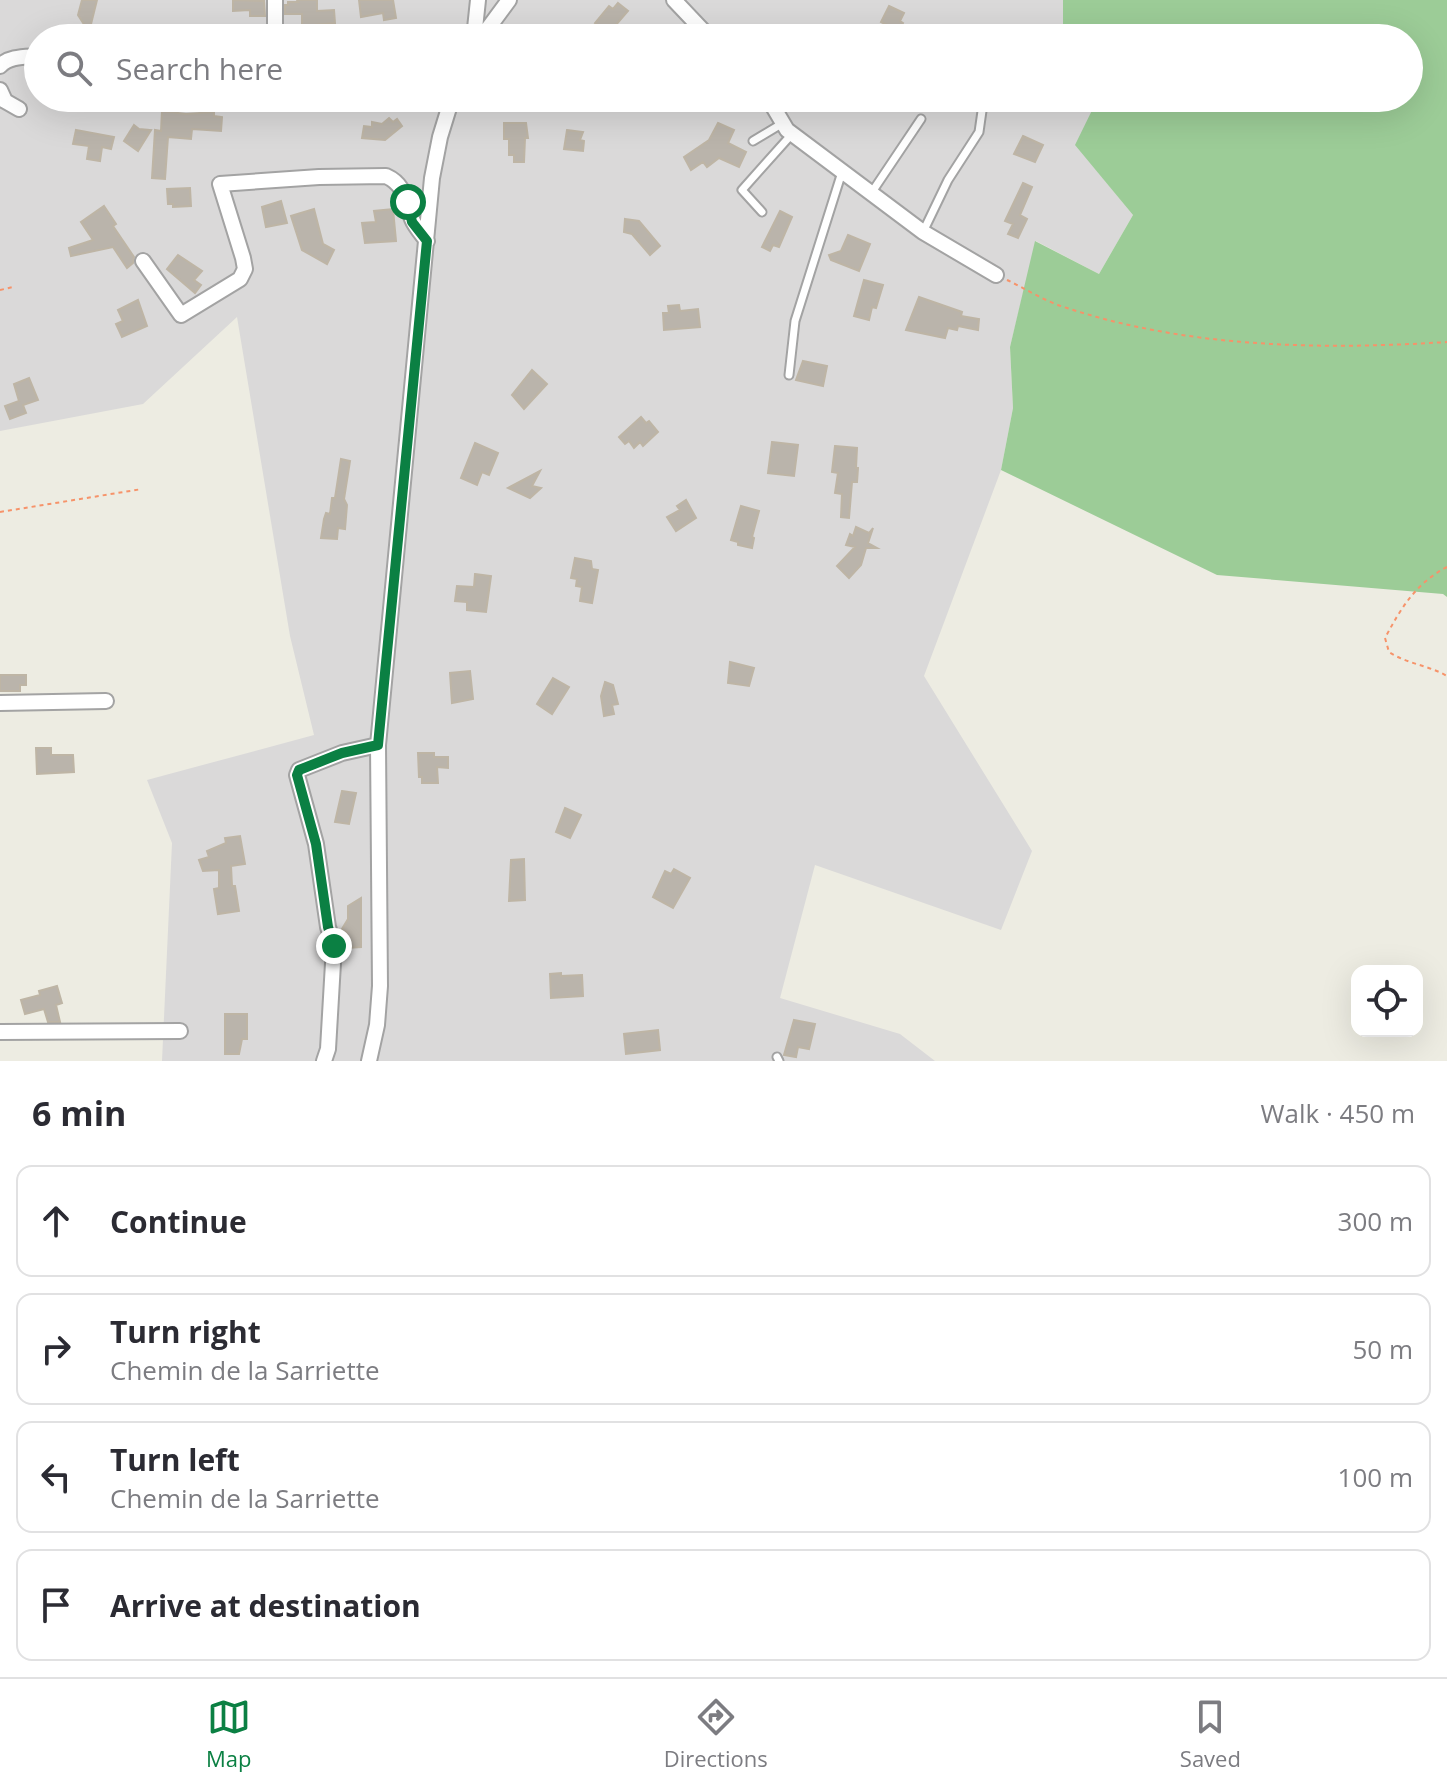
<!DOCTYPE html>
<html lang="en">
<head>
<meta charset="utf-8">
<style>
  :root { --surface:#fff; --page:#f7f7f7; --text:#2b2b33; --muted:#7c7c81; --line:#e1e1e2; --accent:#0b8043 }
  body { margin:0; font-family:"Open Sans",sans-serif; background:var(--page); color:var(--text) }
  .controls { position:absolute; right:24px; bottom:24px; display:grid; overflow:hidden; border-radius:16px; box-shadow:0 8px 32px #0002 }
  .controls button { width:72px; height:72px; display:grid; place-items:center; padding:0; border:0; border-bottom:2px solid var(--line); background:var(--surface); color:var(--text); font:40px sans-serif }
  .stop { position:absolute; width:24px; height:24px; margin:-18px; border:6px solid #0b8043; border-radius:50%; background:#fff }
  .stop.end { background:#0b8043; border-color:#fff; box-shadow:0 2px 8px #0008 }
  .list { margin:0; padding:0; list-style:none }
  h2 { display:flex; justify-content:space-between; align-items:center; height:104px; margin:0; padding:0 32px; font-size:34px }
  h2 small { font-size:26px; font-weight:400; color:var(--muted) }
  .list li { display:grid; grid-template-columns:52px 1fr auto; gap:24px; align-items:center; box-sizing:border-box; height:112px; margin:0 16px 16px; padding:0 16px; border:2px solid var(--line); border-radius:16px }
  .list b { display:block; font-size:30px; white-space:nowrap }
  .list p { margin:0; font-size:26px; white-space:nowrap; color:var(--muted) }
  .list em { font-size:26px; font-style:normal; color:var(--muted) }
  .icon { flex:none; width:44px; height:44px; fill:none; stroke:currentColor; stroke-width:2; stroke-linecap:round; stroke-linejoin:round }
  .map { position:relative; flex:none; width:1447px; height:1061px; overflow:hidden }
  .search { position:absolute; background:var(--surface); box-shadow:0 8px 32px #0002; left:24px; right:24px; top:24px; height:88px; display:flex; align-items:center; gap:20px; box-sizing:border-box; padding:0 28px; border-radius:44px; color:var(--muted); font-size:30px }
  .sheet { height:616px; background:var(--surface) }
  nav { display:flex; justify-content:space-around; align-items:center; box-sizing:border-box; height:112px; border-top:2px solid var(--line); background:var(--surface); font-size:22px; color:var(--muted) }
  nav a { display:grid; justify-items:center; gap:4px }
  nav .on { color:var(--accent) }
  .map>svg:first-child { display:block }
</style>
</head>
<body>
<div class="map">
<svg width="1447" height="1061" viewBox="0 0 1447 1061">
  <rect width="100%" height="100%" fill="#edece2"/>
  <!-- residential -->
  <path fill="#dad9d9" d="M0 0H1063V30L1075 38H38V98H1098L1076 145 1133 215 1099 274 1036 241 1010 347 1013 408 1001 470 924 676 1032 851 1001 930 815 865 780 998 900 1034 935 1061H162L172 843 147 780 314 735 290 636 237 317 143 404 0 431Z"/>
  <!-- forest -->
  <path fill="#9ccc97" d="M1063 0H1447V597L1443 594 1217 575 1001 470 1013 408 1010 347 1035 241 1099 274 1133 215 1075 145 1098 98H1409V38H1075L1063 30Z"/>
  <!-- building -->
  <path fill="#bab4ab" stroke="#beb5a5" stroke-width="2" d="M82 0H97L89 32 78 15Z
    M233 0 264 1 265 16H250V10L233 11Z
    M297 0H317V11L334 10 335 23 302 26V14H285V5H288V2H298Z
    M359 0H393L396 18 384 20 383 13 361 17Z
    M618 3 628 11 608 34 595 23 609 6 613 9Z
    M889 6 904 13 900 21 903 23 899 31 881 22Z
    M162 111 186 114 214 112V116L222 117 221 131 192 129 191 139 168 137 165 179 152 178 155 130 161 131Z
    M389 118 393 122 397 119 402 126 385 140 362 138 364 126 372 127V122L382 124Z
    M504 123H526L528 138H525L524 162H514V155H509V139H504Z
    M718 123 734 130 728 143 746 152 739 167 719 158 707 167 703 162 691 170 684 157 709 140Z
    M134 125 139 129 151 130 138 151 124 141Z
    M76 130 114 137 111 149 102 147 100 161 87 159 89 146 73 144Z
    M567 130 583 132 580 140 584 141 583 151 564 149Z
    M1023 136 1043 145 1035 162 1014 154Z
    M1023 183 1032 187 1020 215 1027 219 1018 238 1008 234 1013 224 1005 221Z
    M190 188 191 206 173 207V204H168L167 189Z
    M281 201 287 223 266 227 262 207Z
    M104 206 116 224 113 226 134 257 133 263 127 268 113 247 71 256 69 248 93 240 81 222Z
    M314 209 323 244 334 250 327 264 302 250 291 216Z
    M393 209 396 241 365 243 362 223 376 222 374 211Z
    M780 211 792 217 779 247 773 245 770 251 762 247Z
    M625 219 639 221 660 246 650 255 632 234 624 232Z
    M848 235 870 244 859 271 831 260 829 255 841 251Z
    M178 255 202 271 194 280 201 285 195 293 167 269Z
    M864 280 883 285 876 308 872 307 869 320 854 316Z
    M919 297 962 312 961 316 979 319 978 330 958 326 957 330 948 328 945 338 906 330Z
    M138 300 147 326 122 337 116 324 123 321 118 310Z
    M679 305 680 311 698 309 700 327 664 330 663 313H669L668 306Z
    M803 361 827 366 823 386 796 380Z
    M532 370 547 384 524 409 512 395Z
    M29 378 38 400 23 405 26 413 10 419 5 406 19 401 14 384Z
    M641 417 646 423 649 421 658 432 643 446 640 442 634 448 629 441 625 444 619 437Z
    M772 442 798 445 794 476 768 473Z
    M475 443 498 453 489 475 482 472 477 485 461 478Z
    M835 446 857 448 856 468H858L857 482H852L849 518 841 517 842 494 835 493 838 473 832 472Z
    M341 459 350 461 344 499 347 505 345 529 338 528 337 539 321 538 324 519 326 513 330 514 332 498H335Z
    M540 471 532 486 541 488 530 498 508 488Z
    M686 500 696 518 676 531 667 517 680 510 677 506Z
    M741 506 759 511 752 537 754 538 752 548 738 545V542L731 540Z
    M856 527 869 533 873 528 868 543 877 548H866L861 565 849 578 837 566 855 547 846 545 850 534 853 536Z
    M575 558 591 561 592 569 598 570 592 603 580 601 582 587 576 586 577 579 571 578Z
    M475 574 491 576 486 612 467 610V602L455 601 457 586 474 587Z
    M730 662 754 668 749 686 728 683Z
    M470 671 473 699 452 703 450 673Z
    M0 675H26V685H20V691H0Z
    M553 678 569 687 552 714 537 704Z
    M605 682 613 685 618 704 612 705 614 714 604 716 601 696Z
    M36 748H51V755H73L74 772 37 774Z
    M418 753H434V757H448V768L437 767 438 783H422V777H419Z
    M342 791 356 793 349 824 335 822Z
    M565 808 581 815 570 838 556 832Z
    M240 836 245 864 231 866 232 886H235L239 911 218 914 214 889 219 888V870L203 871 199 860 209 857 207 851 226 843 225 838Z
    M524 859 525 900 509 901 511 860Z
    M674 869 690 878 673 908 653 897 665 871 671 874Z
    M361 898V947L347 948V932L342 929 348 919V906Z
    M561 973V976L582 975 583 996 551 998 550 974Z
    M57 986 62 1003 56 1005 60 1022H48L44 1009 25 1014 21 1000 40 995 39 991Z
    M225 1014H247V1039H242L239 1054H225Z
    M794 1020 815 1024 809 1049 798 1047 796 1057 784 1055Z
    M658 1030 660 1050 626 1054 624 1034Z"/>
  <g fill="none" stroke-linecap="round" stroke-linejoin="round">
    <!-- service casing -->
    <g stroke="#a3a3a3" stroke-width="11">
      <path id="service" d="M753 141 783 123
        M872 192 921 119
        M762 212 742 190 792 134
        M923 232 948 180 979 132 983 104
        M789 375 795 321 842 172
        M777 1057 779 1061"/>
    </g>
    <!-- minor casing -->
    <g stroke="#a3a3a3" stroke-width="18">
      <path id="minor" d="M674 0 710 38
        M275 38V0
        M474 38 478 0
        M481 38 509 0
        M0 66C9 56 25 57 38 56
        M0 90 5 101 19 109
        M768 98 787 130 923 232 996 275
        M143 261 181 315 240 279 245 269 243 258 220 184 319 177 386 176C406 185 405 201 412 219 415 227 422 234 427 241
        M0 703 106 701
        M0 1032 180 1031
        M324 1061 328 1049 334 946 328 927 316 844 297 775 299 770 342 753 378 745
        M369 1061 377 1025 380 986 378 745 432 178 440 137 452 98"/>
    </g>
    <!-- path -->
    <path stroke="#f6936a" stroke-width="2" stroke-dasharray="4 4" stroke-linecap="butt" d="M1007 280C1026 289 1046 302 1067 308 1189 348 1321 350 1447 342
      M0 290 13 287
      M0 512 142 489
      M1447 567C1416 583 1401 608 1385 638L1389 652C1407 664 1428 665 1447 676"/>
    <!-- service -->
    <use href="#service" stroke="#fff" stroke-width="7"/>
    <!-- minor -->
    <use href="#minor" stroke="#fff" stroke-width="14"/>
  </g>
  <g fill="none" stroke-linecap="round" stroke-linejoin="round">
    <!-- route -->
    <path stroke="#0b8043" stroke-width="10" d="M334 946 328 927 316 844 297 775 299 770 342 753 378 745 427 241 412 222 408 202"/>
  </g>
</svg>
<div class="controls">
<button><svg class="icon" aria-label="locate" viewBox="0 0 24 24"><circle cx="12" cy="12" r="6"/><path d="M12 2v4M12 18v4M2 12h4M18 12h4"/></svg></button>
</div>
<div class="stop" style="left:408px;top:202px"></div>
<div class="stop end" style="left:334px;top:946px"></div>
<div class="search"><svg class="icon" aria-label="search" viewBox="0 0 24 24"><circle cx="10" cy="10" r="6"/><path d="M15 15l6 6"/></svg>Search here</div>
</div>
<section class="sheet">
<h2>6 min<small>Walk · 450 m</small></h2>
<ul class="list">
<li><svg class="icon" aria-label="ahead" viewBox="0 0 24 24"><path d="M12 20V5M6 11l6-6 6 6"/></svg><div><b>Continue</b></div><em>300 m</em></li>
<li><svg class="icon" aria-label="right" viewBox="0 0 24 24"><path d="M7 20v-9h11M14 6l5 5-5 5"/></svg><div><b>Turn right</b><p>Chemin de la Sarriette</p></div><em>50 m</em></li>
<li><svg class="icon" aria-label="left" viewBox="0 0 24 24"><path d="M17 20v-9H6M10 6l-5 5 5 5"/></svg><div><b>Turn left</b><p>Chemin de la Sarriette</p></div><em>100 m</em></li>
<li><svg class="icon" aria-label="arrive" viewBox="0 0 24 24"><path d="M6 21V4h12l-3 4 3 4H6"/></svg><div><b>Arrive at destination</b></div></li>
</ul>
</section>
<nav>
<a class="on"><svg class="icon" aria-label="map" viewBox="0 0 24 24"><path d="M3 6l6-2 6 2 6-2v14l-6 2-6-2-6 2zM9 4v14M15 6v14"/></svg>Map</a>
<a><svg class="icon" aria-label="directions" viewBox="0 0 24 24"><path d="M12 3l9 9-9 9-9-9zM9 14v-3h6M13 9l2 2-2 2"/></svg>Directions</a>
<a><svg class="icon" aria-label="saved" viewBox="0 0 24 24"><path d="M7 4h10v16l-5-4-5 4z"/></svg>Saved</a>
</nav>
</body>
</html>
